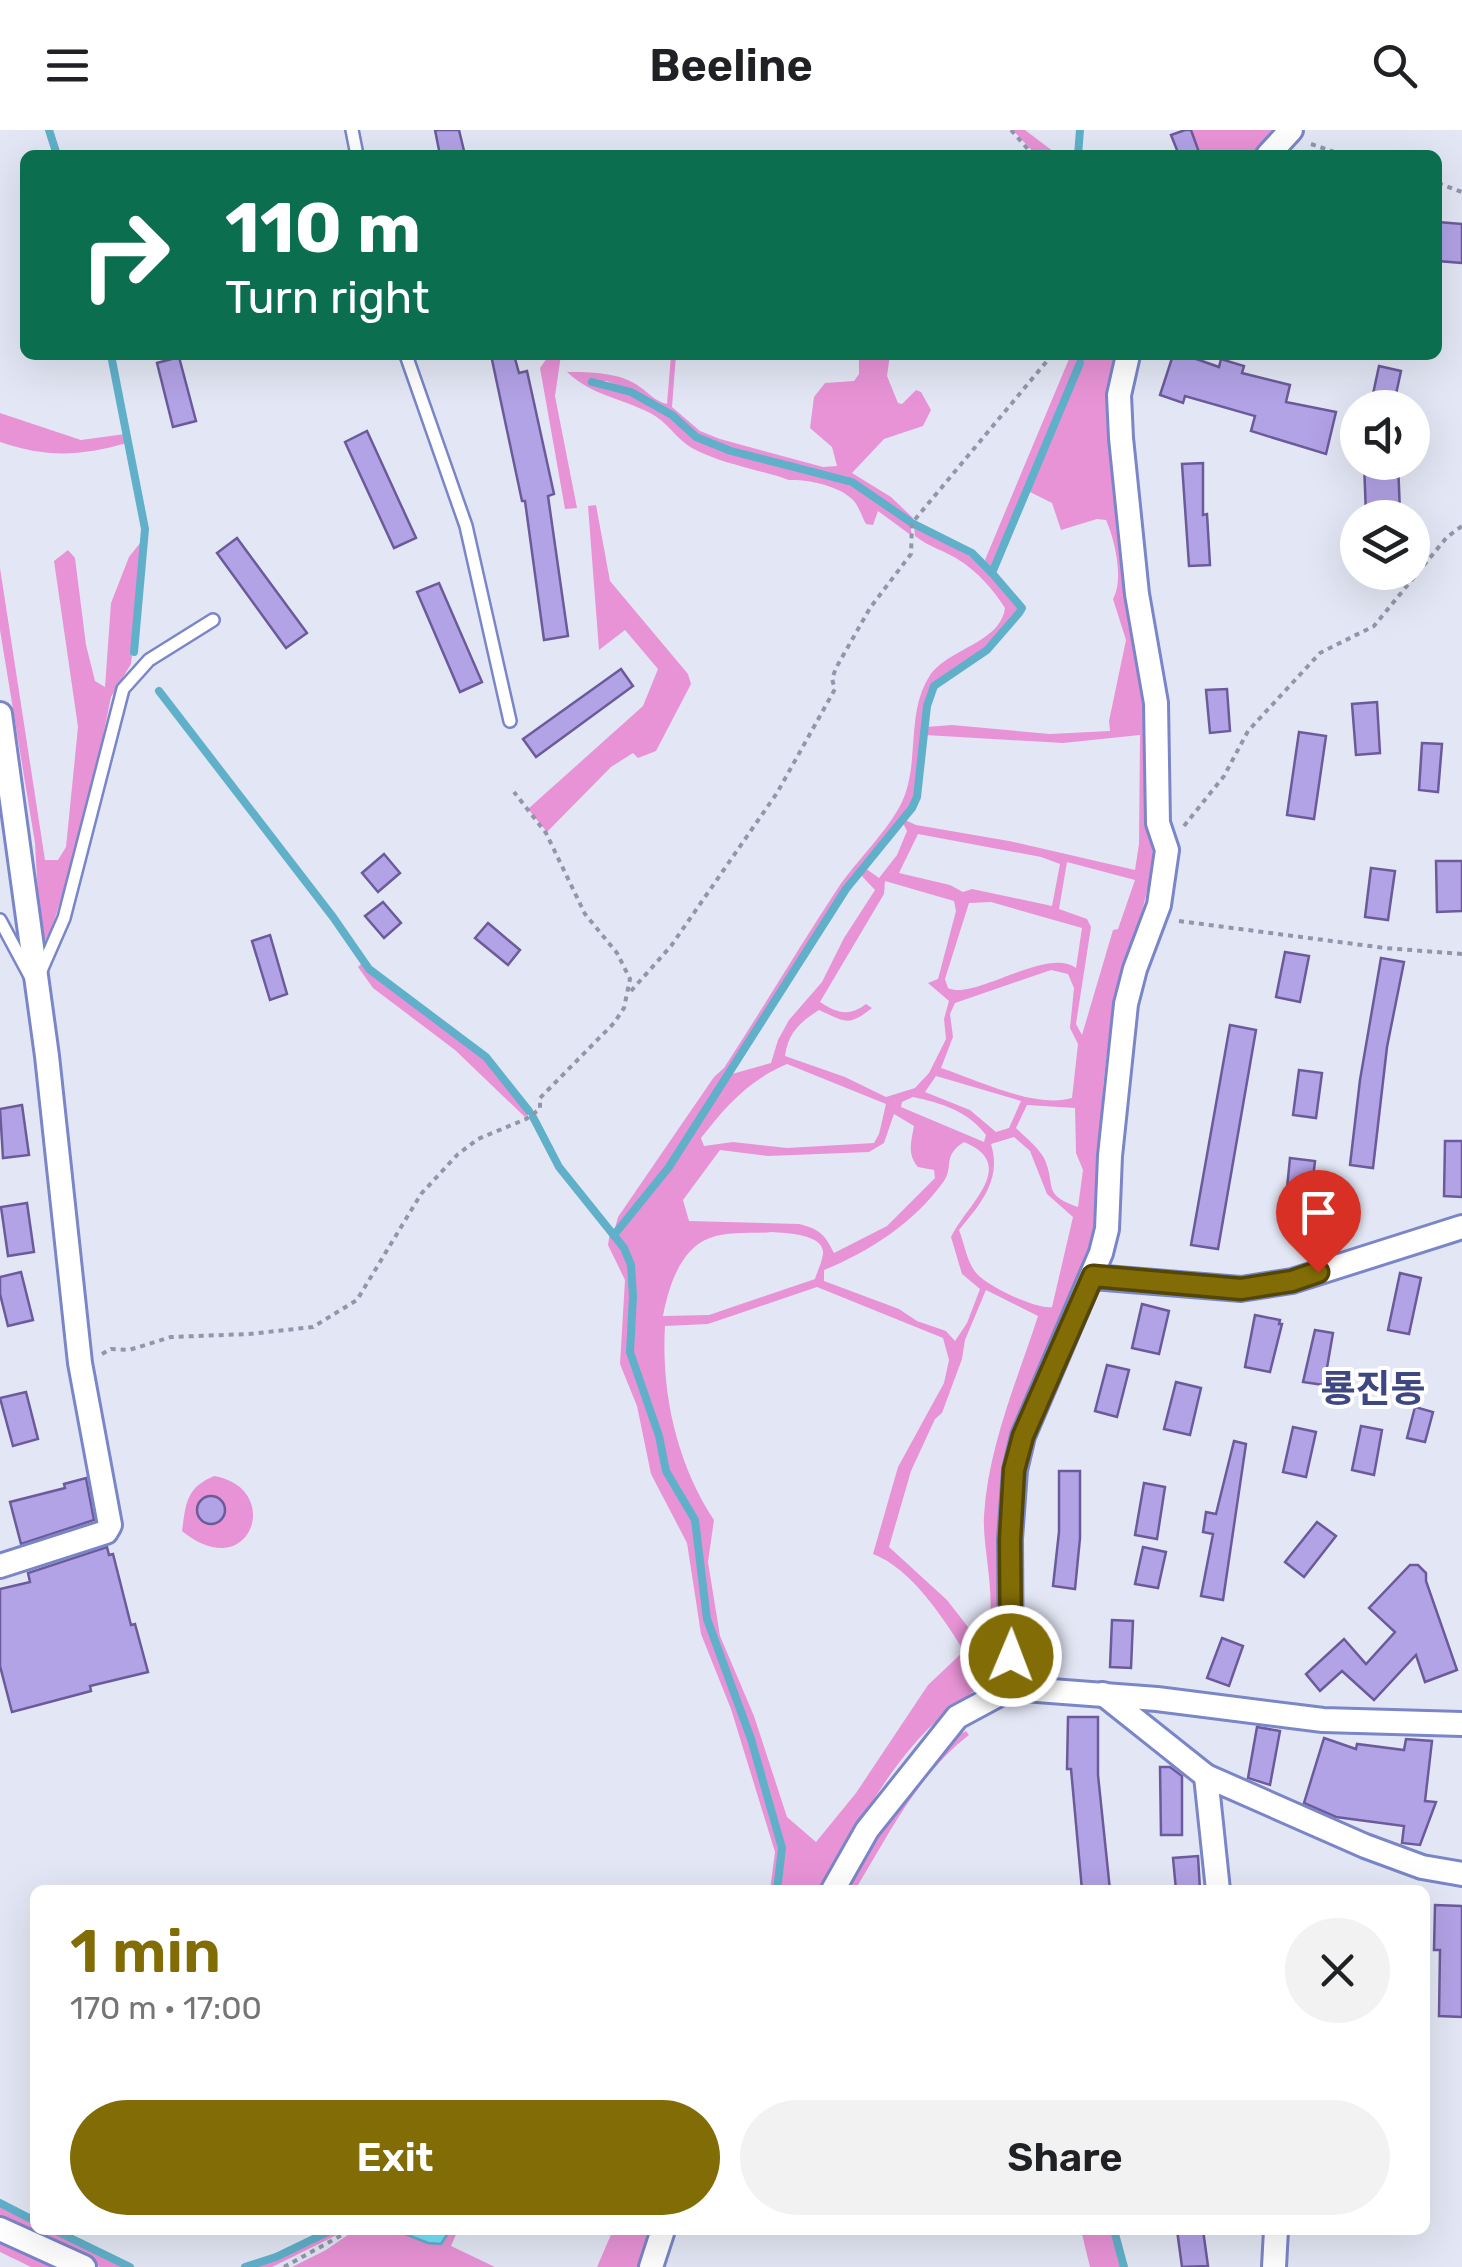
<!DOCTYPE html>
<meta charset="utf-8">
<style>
body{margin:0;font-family:Rubik,"Noto Sans KR",sans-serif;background:#f2f2f2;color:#202124;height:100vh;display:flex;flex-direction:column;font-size:38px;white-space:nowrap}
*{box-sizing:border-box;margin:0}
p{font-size:32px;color:#757577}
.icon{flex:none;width:55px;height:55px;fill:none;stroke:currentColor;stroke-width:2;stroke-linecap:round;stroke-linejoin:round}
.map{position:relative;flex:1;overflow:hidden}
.drawer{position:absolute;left:30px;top:1755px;width:1400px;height:350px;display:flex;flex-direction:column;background:#fff;border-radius:15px;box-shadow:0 10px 40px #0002}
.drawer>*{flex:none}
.guide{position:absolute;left:20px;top:20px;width:1422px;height:210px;border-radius:15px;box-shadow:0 10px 40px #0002;background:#0b6e4f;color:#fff;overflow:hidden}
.tools{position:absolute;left:1340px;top:260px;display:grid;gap:20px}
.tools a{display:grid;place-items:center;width:90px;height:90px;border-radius:50%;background:#fff;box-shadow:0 10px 40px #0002;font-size:50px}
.pin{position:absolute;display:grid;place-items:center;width:85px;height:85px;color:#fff;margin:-102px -42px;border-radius:50% 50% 50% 0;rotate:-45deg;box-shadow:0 0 10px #0007}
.pin .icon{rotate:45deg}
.me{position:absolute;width:110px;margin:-55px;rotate:1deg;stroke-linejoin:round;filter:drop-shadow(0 0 8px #0008)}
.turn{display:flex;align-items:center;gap:35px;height:210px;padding:0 40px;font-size:45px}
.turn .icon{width:130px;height:130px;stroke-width:2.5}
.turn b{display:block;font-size:70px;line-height:85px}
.round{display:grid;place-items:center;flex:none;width:105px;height:105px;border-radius:52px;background:#f2f2f2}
.overview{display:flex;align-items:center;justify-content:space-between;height:170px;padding:0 40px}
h1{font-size:60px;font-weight:600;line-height:75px;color:#816c06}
.primary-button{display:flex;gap:20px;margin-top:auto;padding:20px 40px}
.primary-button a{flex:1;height:115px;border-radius:60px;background:#816c06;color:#fff;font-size:40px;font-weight:600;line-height:115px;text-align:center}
.primary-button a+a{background:#f2f2f2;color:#202124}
header{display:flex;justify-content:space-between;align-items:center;height:130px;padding:0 40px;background:#fff;font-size:45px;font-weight:600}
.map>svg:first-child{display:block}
.green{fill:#e893d6;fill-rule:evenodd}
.water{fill:#72e2fb;stroke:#60b0ca;stroke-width:2.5}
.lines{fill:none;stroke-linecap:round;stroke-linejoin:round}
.stream{stroke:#60b0ca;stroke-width:8}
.building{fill:#b2a2e6;stroke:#6c5b9a;stroke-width:2.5}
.lane-casing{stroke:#7a86c7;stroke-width:16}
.street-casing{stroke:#7a86c7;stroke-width:28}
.path{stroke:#9296ab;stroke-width:4;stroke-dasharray:5 5;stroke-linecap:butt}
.lane{stroke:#fff;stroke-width:11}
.street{stroke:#fff;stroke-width:22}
.route-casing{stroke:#544604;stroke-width:25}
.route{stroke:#816c06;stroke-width:18}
.labels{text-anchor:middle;stroke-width:8;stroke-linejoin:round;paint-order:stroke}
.quarter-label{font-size:38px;font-weight:bold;fill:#3e4782;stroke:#fff}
</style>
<header><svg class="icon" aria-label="menu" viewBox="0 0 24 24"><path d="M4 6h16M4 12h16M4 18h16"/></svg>Beeline<svg class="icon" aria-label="search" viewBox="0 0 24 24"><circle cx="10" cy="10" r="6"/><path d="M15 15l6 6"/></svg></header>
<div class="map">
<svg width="1462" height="2137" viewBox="0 0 1462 2137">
<rect width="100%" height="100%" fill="#e3e7f5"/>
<g class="green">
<path d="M1013,0H1025L1058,25H1036Z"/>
<path d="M1190,0H1277L1257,25H1200Z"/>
<path d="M549,225H561L555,266L577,378L565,379L540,238Z"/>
<path d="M671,225H676L672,277L700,301L720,309L823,337L837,336L832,317L810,298L814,267L825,253L854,251L859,244V225H890L887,246L898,273L902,274L916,260L921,262L931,280L923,296L884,309L852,343L891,367L913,388L911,390L852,350L732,320L697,306L673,283L632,261L607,251L590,252L630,264L671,286L695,309L731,323L851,353L910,394L912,406L878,381L873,395L866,394C862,387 859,377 854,371C841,356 807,349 789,350C758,339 721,334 692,318C675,308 667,291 650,283C621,268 591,265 567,242C590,242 620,242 640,257C650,264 655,271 667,274Z"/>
<path d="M1064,225H1080L1079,232L992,439L985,430L1069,229Z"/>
<path d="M1084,225H1113L1109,275L1147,564L1150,702L1154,732L1142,782L1120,844L1111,889L1103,957L1097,1100L1083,1150L1005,1340C998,1403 1013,1470 996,1531C989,1555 961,1569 943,1585C889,1632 856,1700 820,1760H779C796,1679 729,1570 709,1490C702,1458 706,1424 697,1392C692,1375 678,1362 671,1346C664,1332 664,1316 659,1302C650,1276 636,1250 632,1222C625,1180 647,1143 616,1105L670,1038L732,944L771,933L778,910L789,890L822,852L844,808L875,760L860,744L865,738L879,748L897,725L907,701L903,693L905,690L916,695L1009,711L1135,740L1139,714L1140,605L1063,613L925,605L926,597L952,595L1050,604L1110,601L1109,591L1126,510L1113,469C1124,450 1115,410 1106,390L1097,389L1061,400L1052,373L1028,361ZM918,704L1041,727L1060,734L1052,776L972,759L963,762L950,755L899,743ZM1067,732L1135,750L1118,799L1113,800L1082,905L1076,894L1091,797L1087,789L1059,779ZM885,751L954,771L956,781L938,849L928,853L949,871L944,889L946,909L929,943L915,958L886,967L845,947L785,926C788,903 800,892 819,880C846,892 848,897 872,878L866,874C849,887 837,883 820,872L884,764ZM991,772L1082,798L1076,838C1047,816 974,871 948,858L945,849L969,773ZM1051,840L1068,844L1074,858L1070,898L1078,914L1072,968C1035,979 978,950 941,938L953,907L950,884L955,873ZM787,934L886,974L879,1004L874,1013L787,1018L733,1012L704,1016L701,1008C726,976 749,950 787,934ZM936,946L1021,971L1009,998L996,1002L970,980L925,962ZM913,967C941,973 968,981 986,1005L984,1012L901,977L902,972ZM1027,975L1075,978L1076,1023L1083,1040L1078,1077C1041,1064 1057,1056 1044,1028C1038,1017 1025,1007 1016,998ZM894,984L914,996C911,1012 907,1024 918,1037L934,1040L935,1048L887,1096L834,1123C825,1105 820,1099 799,1094L689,1091L683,1070L720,1020L768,1026L869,1022L884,1013ZM1014,1007L1030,1021L1047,1064L1073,1087L1052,1177C1037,1180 990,1157 978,1145C967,1134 965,1115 959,1100C981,1074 1002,1049 991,1014ZM964,1012C1020,1035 966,1075 951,1107L962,1144L980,1159L967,1193L955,1211L946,1201L917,1191L899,1179L824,1151V1140C869,1122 915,1092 944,1051C954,1036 942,1026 964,1012ZM772,1102C786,1103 825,1104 823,1124C822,1132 817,1142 815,1149L709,1185L663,1186C668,1159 680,1118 710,1108C727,1101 753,1104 772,1102ZM817,1157L943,1208L949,1230L944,1253L898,1337L873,1424C912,1439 943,1488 964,1521L928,1555L856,1663L816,1712L787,1687L754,1586L720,1506L708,1432L714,1390C677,1334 661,1263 665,1196L708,1194ZM986,1160L1038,1186C1017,1251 988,1317 984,1386C982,1419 1000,1481 984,1508L975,1506L947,1470L889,1417L911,1341L935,1289L942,1283L962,1229L965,1210Z"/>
<path d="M0,283L81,310L125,304L127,313C80,326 47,328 0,312Z"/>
<path d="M596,375L610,451L688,544L691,554L656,621L638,628L633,623L611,637L547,702L528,679L643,576L658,539L625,500L599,520L588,376Z"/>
<path d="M914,396L982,433L1019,478L985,518L932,555L925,576L915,666L910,677L845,758L667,1036L614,1102L618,1087L714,947L724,938C763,878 799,817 838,758C857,730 888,701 902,672C920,633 906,583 929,547C947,518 1000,514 1005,478C993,459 978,442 959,430C945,421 929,417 915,406Z"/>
<path d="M144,408L131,534L111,567L87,683L52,798L41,818L35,713L0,500V438L45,730H58L66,717L78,597L54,431L68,420L75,428L86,515L95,551L105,557L111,473L129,427Z"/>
<path d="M362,833L485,928L529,984L525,987L455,920L373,858L358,837Z"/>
<path d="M610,1102L623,1119L631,1145L628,1208L631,1234L657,1307L665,1341L693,1391L706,1489L749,1610L781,1718L776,1760H770L775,1722L731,1579L701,1504L687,1413L651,1344L637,1276L620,1234L625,1150L608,1115Z"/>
<path d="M214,1346C285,1358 250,1457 182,1401C186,1373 186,1358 214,1346Z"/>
<path d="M966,1601L969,1605C918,1644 888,1706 855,1760H845C871,1716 921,1623 966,1601Z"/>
<path d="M0,2075L35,2093V2100H49L125,2137H100L0,2092Z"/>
<path d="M336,2100H347L272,2137H251L312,2114Z"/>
<path d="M355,2100H395L428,2113L441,2114L450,2100H458L451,2116L495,2137H292L326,2120Z"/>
<path d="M613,2100H656L642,2137H597Z"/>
<path d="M1081,2100H1112L1122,2137H1090Z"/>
<path d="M0,2109L62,2137H31L0,2122Z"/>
</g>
<path class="water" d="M395,2100H450L441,2114L428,2113Z"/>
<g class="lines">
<g class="stream">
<path d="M49,0L57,25"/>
<path d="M1078,25L1080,0"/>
<path d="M111,225L145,399L134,522"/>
<path d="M592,252L631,262L672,285L696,307L731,321L852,352L912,393L972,423L992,443"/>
<path d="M159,561L333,787L369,839L486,927L529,981"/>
<path d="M533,987L559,1037L624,1118L631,1135L633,1166L630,1222L659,1306L666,1341L695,1390L707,1489L751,1609L782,1718L777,1760"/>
<path d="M614,1105L669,1037L846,759L912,678L917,667L927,576L934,556L987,520L1019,483L1022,478L992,443L1080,233"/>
<path d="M0,2073L35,2091"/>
<path d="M54,2100L130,2137"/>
<path d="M1114,2100L1124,2137"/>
<path d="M245,2137L276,2127L332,2100"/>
</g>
</g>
<g class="building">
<path d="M435,0H459L465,25H440Z"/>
<path d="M1185,0H1191L1200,25H1179L1171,5Z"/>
<path d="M1438,92L1462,94V133L1438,131Z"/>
<path d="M491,225H514L519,243L527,241L554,364L548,366L568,506L544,510L525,371H522Z"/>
<path d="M1173,225H1185L1219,237L1221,229L1244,236L1242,243L1290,255L1286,272L1336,282L1326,324L1251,301L1255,286L1185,266L1183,273L1160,265Z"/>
<path d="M179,227L196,291L173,297L157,233Z"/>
<path d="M1379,236L1401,241L1393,278H1370Z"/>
<path d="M367,301L416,408L394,418L345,312Z"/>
<path d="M1364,332H1398L1400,383L1366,385Z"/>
<path d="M1203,333V385L1207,384L1210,435L1189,436L1182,334Z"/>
<path d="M237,408L307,503L286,518L217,423Z"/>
<path d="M439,453L482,552L460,562L417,462Z"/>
<path d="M621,539L633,556L536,627L523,609Z"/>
<path d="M1227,559L1230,601L1210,603L1206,560Z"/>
<path d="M1377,572L1380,623L1356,625L1352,574Z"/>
<path d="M1299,602L1326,606L1314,689L1287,685Z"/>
<path d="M1422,613L1442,614L1438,662L1419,660Z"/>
<path d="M384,724L400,743L378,762L362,743Z"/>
<path d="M1436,731H1462V781L1437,782Z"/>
<path d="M1371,738L1395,741L1388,790L1365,787Z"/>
<path d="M383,772L401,793L384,808L365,786Z"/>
<path d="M488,793L520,820L508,835L475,808Z"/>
<path d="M270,805L287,864L270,870L252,811Z"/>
<path d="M1285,822L1309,826L1300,872L1276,867Z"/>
<path d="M1381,828L1404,832L1387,917L1373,1038L1350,1035L1360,950Z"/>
<path d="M1230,895L1256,900L1218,1119L1191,1115Z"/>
<path d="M1299,940L1322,943L1316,988L1293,985Z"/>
<path d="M22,975L29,1025L3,1028L0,979Z"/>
<path d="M1445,1011H1462V1067L1444,1066Z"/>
<path d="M1290,1028L1315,1031L1309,1082L1285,1079Z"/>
<path d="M27,1073L34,1122L8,1126L1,1077Z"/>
<path d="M21,1142L33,1190L8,1196L0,1164V1147Z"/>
<path d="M1400,1143L1421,1148L1409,1204L1388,1200Z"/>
<path d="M1142,1174L1169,1181L1159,1224L1132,1218Z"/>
<path d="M1255,1185L1280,1190L1279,1194H1282L1270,1242L1245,1237Z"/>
<path d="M1315,1200L1333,1203L1324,1255L1303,1252Z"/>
<path d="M1107,1235L1129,1240L1117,1287L1095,1281Z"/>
<path d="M1176,1252L1201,1258L1190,1305L1164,1299Z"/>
<path d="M26,1262L38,1309L13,1316L0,1268Z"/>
<path d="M1415,1277L1433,1282L1425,1312L1407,1308Z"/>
<path d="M1361,1296L1382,1300L1374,1345L1352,1340Z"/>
<path d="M1293,1297L1316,1302L1306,1347L1283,1342Z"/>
<path d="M1234,1311L1246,1314L1223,1470L1201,1466L1213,1404L1203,1402L1206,1382L1216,1384Z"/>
<path d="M1059,1341H1080V1408L1075,1459L1053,1456L1059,1402Z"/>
<path d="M86,1348L94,1390L21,1414L10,1372L65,1358L64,1354Z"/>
<path d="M1144,1353L1165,1357L1157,1409L1135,1405Z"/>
<circle cx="211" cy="1380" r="14"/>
<path d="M1317,1392L1336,1406L1304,1447L1285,1432Z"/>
<path d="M107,1417L109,1425L113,1424L131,1495L135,1494L148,1542L90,1556L91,1561L12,1582L0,1536V1459L30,1452L28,1443Z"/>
<path d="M1143,1417L1166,1422L1158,1458L1135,1454Z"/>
<path d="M1410,1435H1418L1426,1443V1451L1457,1540L1425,1552L1416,1525L1374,1570L1342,1541L1320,1561L1306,1544L1344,1509L1366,1534L1395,1502L1369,1478Z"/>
<path d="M1112,1490L1133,1491L1131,1538L1110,1537Z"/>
<path d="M1222,1508L1243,1516L1229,1556L1207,1548Z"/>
<path d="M1068,1587H1098V1645L1110,1760H1082L1071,1639H1067Z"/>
<path d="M1257,1597L1280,1601L1270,1655L1248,1648Z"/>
<path d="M1324,1608L1356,1619L1357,1614L1404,1620L1406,1609L1432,1611L1425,1671L1436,1672L1420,1715L1402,1713L1404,1696L1336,1687L1304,1673Z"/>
<path d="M1160,1637H1170L1182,1646V1705H1161Z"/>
<path d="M1198,1726L1200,1760H1176L1173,1728Z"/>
<path d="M1435,1775L1462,1776V1887L1439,1886L1440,1820H1434Z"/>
<path d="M1177,2100H1203L1208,2136L1182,2137Z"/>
</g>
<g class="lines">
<defs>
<g id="lane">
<path d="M352,0L357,25"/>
<path d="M406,225L466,396L510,591"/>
<path d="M0,790L31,848"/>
<path d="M40,843L64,788L123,559L149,530L213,490"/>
</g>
<g id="street">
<path d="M1268,25L1291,0"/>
<path d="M0,584L47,926L80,1233L110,1395L106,1402L0,1436"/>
<path d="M1093,1147L1241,1159L1292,1151L1462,1097"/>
<path d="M1011,1558L1010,1409L1015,1340L1023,1306L1101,1123L1107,1099L1110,1026L1126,874L1135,839L1159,775L1167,720L1158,693L1156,573L1137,464L1121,308L1119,265L1128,225"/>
<path d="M1103,1564L1206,1646L1365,1716L1422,1737L1462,1744"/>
<path d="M1206,1646L1218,1760"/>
<path d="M833,1760L867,1700L957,1587L1011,1558L1157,1569L1323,1590L1462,1594"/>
<path d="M0,2099L84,2137"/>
<path d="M651,2137L663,2100"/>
<path d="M1274,2137L1276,2100"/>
</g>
</defs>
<use href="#lane" class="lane-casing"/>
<use href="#street" class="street-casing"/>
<g class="path">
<path d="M1011,0L1033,25"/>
<path d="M1311,14L1343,25"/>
<path d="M1438,53L1462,62"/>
<path d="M1184,696L1224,646L1248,601L1320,523L1374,496L1447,407L1462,396"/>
<path d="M1179,791L1385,818L1462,824"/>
<path d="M631,861L671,816L777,663L835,559L832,549L836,538L870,478L911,424L912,393L1052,225"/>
<path d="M102,1224L111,1219L129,1220L171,1207L249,1204L313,1197L357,1170L421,1064L458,1024L478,1009L526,989L540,979V968L614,893L624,878L630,849L617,823L585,784L546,703L514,662"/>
<path d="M284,2137L351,2100"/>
</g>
<use href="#lane" class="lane"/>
<use href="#street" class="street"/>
</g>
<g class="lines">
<defs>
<path id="route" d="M1011,1526L1010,1410L1014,1340L1023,1306L1093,1146L1241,1159L1292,1151L1318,1142"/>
</defs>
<use href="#route" class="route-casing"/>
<use href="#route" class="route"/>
</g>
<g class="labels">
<g class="quarter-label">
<text x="1373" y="1272">룡진동</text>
</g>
</g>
</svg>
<div class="tools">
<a><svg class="icon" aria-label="sound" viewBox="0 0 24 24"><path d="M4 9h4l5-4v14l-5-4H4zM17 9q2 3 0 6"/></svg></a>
<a><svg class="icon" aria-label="layers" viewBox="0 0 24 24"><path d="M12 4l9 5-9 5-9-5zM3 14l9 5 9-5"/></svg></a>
</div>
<div class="pin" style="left:1318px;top:1142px;background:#d93025"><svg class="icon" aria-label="arrive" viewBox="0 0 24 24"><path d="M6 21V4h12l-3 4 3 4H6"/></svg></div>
<svg class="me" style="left:1011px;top:1526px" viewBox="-20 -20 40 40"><circle r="17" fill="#816c06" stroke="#fff" stroke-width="3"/><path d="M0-11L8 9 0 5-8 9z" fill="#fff"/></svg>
<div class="guide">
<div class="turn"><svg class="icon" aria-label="right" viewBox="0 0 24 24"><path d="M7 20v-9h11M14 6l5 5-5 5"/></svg><div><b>110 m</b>Turn right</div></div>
</div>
<section class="drawer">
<div class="overview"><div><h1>1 min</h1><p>170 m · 17:00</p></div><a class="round"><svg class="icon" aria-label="close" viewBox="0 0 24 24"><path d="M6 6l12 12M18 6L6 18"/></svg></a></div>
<div class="primary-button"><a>Exit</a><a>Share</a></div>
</section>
</div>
